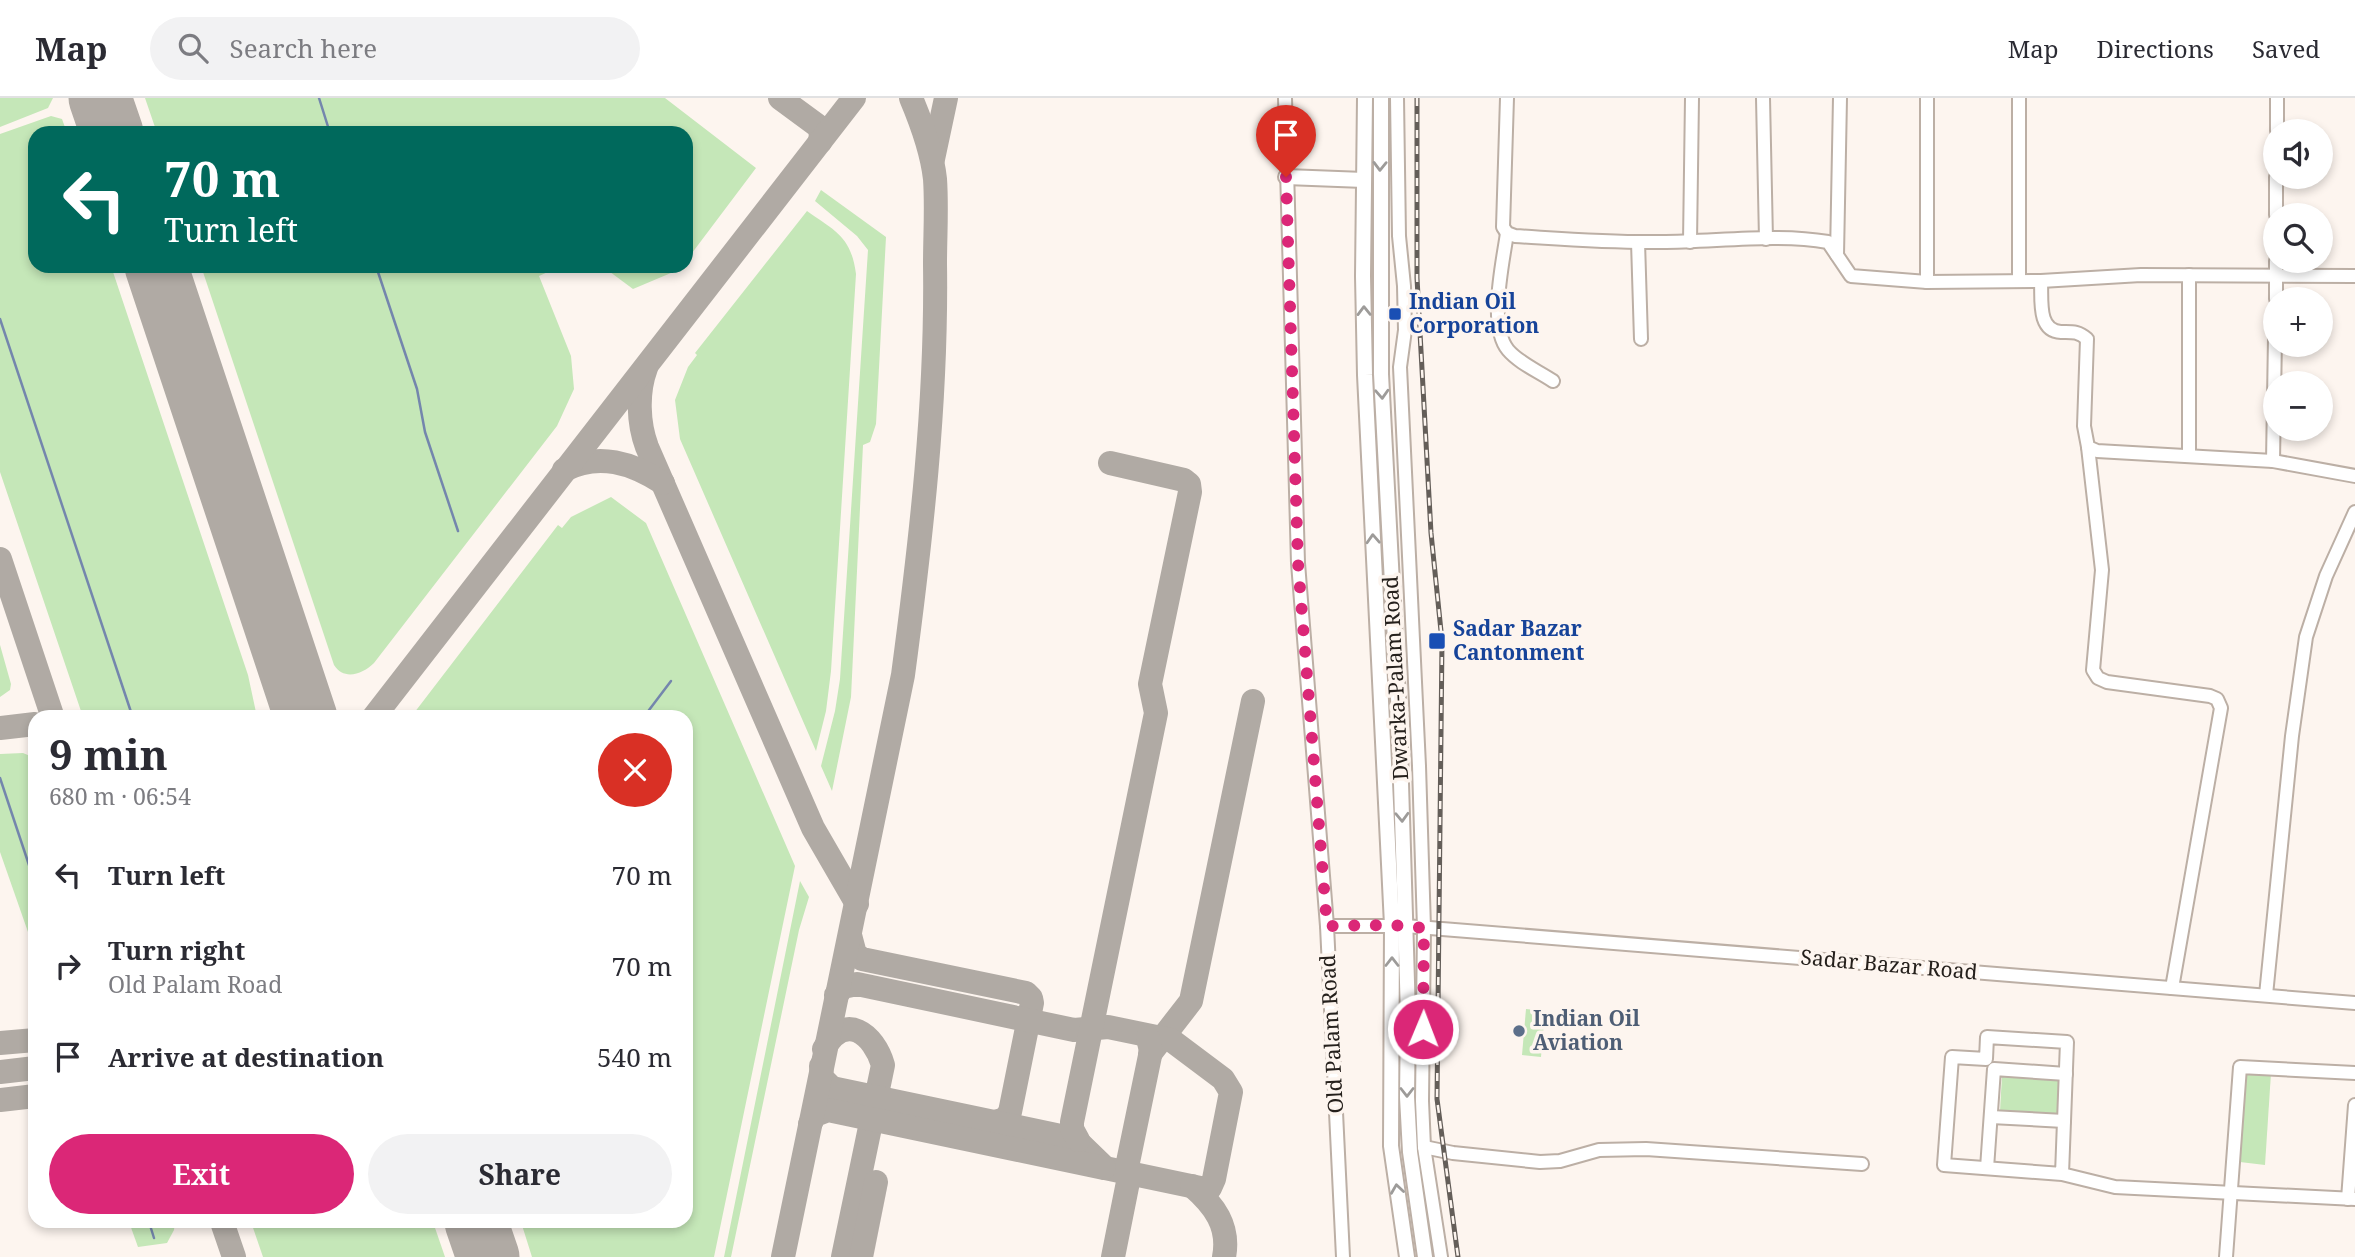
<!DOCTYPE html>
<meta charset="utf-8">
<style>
body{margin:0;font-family:"Noto Serif",serif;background:#f2f2f3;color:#2b2b33;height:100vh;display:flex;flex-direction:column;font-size:26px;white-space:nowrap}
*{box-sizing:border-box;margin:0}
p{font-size:23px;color:#7c7c81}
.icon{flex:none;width:38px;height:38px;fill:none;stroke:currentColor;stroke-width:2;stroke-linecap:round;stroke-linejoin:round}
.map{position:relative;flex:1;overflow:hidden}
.details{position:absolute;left:28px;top:612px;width:665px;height:518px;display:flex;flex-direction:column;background:#fff;border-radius:21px;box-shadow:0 4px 10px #0003}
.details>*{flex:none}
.hud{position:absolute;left:28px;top:28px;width:665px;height:147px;border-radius:21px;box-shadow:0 4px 10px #0003;background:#00695c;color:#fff;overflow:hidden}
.tools{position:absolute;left:2263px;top:21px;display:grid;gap:14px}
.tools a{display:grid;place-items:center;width:70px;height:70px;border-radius:50%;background:#fff;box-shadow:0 4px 10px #0003;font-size:35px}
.pin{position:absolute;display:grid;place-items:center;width:60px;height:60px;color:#fff;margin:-72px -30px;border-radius:50% 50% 50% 0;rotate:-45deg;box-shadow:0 0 7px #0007}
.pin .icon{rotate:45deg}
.me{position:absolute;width:77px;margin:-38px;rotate:1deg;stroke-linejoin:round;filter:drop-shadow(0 0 5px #0008)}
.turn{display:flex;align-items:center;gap:24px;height:147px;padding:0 21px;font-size:32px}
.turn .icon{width:91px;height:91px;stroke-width:2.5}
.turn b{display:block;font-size:49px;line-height:60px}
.round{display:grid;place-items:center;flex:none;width:74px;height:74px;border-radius:37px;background:#f2f2f3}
.head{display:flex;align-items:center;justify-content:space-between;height:119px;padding:0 21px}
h1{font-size:42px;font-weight:700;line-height:52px}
.action{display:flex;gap:14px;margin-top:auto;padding:14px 21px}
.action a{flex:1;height:80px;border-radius:42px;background:#db2777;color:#fff;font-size:28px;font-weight:700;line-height:80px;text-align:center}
.action a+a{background:#f2f2f3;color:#2b2b33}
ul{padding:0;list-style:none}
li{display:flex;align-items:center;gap:21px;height:91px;padding:0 21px}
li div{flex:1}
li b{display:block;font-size:26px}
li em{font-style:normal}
header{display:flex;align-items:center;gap:42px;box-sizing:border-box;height:98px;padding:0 35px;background:#fff;border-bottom:2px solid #e1e1e2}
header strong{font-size:33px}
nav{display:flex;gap:38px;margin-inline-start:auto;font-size:24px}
.search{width:490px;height:63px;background:#f2f2f3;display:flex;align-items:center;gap:18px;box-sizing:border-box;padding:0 24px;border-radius:38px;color:#7c7c81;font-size:26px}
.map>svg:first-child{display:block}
.green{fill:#c5e7b8}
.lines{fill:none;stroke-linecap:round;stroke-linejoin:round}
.stream{stroke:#7486ad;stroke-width:2.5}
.taxiway{stroke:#b0aaa4;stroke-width:24}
.runway{stroke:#b0aaa4;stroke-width:63}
.minor-casing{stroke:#bcafa5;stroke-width:16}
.major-casing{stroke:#bcafa5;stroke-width:18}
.minor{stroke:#fff;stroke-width:12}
.major{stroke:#fff;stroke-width:14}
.rail-casing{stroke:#645e59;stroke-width:5}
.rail{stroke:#fdf5ef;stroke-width:2.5;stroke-dasharray:8;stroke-linecap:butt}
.oneway{stroke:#9d9b99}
.route{stroke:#db2777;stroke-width:12;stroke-dasharray:0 21.6}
.transit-dot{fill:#1a4fb4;stroke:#fdf5ef;stroke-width:2.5}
.service-dot{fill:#5c6f8a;stroke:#fdf5ef;stroke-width:2.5}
.labels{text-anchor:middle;stroke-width:7;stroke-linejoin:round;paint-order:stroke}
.transit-label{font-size:21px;font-weight:bold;fill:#164399;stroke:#fdf5ef;text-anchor:start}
.street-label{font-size:21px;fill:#25201c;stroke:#fdf5ef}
.service-label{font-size:21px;font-weight:bold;fill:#4e5e75;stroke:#fdf5ef;text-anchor:start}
</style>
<header>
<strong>Map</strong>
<div class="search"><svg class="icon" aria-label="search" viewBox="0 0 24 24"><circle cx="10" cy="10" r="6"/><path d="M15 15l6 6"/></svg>Search here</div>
<nav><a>Map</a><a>Directions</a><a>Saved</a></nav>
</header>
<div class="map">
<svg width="2355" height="1159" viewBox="0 0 2355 1159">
<rect width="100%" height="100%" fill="#fdf5ef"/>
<g class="green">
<path d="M0,0H53L48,10L0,29Z"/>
<path d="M145,0H665L756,70L686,163V35H157Z"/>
<path d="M51,18L62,21L67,35H35V168H111L248,577L257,619H83L0,374V36Z"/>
<path d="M821,92L886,139L876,326L870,344L863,347L851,599L832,693L821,668L835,613L840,581L868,152L857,138L815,103Z"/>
<path d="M807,113C835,133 851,138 856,176L831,573L826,613L816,653L680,341L675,302L688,269L697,257L695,255Z"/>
<path d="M201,168H561L539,178L571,258L574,291L557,328L374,565C363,576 344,583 334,567Z"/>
<path d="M602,168H682L678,172L633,191Z"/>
<path d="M611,399L646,425L795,768L714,1159H532L521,1124H686V620L411,619L558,427L562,430L571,419Z"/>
<path d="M0,547L11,586L10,592L0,599Z"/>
<path d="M23,655L35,660V854L0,754V656Z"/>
<path d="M800,783L809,799L799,832L731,1159H724Z"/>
<path d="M1526,911L1545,913L1541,959L1522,957Z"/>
<path d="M2247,974L2271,975L2265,1067L2240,1064Z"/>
<path d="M2002,978L2060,982L2058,1017L2000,1013Z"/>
<path d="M129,1124H175L174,1132L167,1145L138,1149Z"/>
<path d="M251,1124H433L445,1159H263Z"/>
</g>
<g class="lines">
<g class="stream">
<path d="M319,0L330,35"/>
<path d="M376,168L417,291L425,334L458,433"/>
<path d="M0,221L133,620"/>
<path d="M643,620L671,583"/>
<path d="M0,680L35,785"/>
<path d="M149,1124L154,1140"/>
</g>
<g class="taxiway">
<path d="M780,0L818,28L821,35L820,44"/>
<path d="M933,61L946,0"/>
<path d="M646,270C637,294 638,325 647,349L813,730L857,806"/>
<path d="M564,372C599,354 632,365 663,385"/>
<path d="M0,461L53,620"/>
<path d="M280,543L288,588L290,620"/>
<path d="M301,604L315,620"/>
<path d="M373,620L854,0"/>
<path d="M0,630L35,626"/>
<path d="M850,837L855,856L862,861L1026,895L1031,900L1032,905L1010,1014L1005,1021L995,1024"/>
<path d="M0,945L35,942"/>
<path d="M824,951C845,913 874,936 883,967L843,1159"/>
<path d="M1150,956L1191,903L1253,603"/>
<path d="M821,968L822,980L832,990L1075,1041L1105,1070L1205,1091L1210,1090L1214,1081L1231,994L1223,981L1171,942L1108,929L1074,932L857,886L843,889L836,897"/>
<path d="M0,974L35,970"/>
<path d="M0,1002L35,998"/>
<path d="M810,1026L815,1017L828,1012L1104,1070"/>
<path d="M1078,1042L1072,1031V1024L1156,615L1150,586L1190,394L1189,386L1184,382L1110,365"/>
<path d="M1192,1088C1214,1107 1230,1128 1224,1159"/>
<path d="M222,1124L234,1159"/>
<path d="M783,1159L903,577C921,442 937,303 935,166C935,138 937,109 935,81C932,53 922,26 911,0"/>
<path d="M861,1159L876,1084"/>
<path d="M1113,1159L1128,1084V1064L1151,953L1148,940"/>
</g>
<g class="runway">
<path d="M100,0L112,35"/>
<path d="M156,168L306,620"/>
<path d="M476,1124L488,1159"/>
</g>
<defs>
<g id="minor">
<path d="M1285,0L1298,465L1327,828L1343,1159"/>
<path d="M1397,0L1399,138L1404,188L1405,232L1400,269L1419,668L1424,830L1422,1003L1424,1049L1441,1159"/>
<path d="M1507,0L1503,129L1507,135L1515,138C1564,141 1612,145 1661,144C1716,144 1774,135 1828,144L1851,178L1927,184L2041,183L2141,177L2355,178"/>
<path d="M1763,0L1766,141"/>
<path d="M1927,0V184"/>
<path d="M2019,0V182"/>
<path d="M2277,33V0"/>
<path d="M2276,117V79"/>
<path d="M1507,135C1503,164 1488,228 1508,252C1519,265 1538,273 1553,283"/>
<path d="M1638,144L1641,241"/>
<path d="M1690,144L1692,0"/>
<path d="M1837,157L1840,0"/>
<path d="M2041,183C2042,201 2037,233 2061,234C2072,234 2078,233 2087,241L2084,328L2088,349L2097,353L2273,363L2355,378"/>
<path d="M2276,201V163"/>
<path d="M2088,349L2102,472L2093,572L2098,580L2107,584L2210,598L2217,601L2221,610L2172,890"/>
<path d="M2189,357V177"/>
<path d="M2273,363L2275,239"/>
<path d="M1327,828H1405L2355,905"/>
<path d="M2266,897L2292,638L2306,539L2326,478L2355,414"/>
<path d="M1991,1019L2064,1023"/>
<path d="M1424,1049L1453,1055L1540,1064L1560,1063L1599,1052L1646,1051L1862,1066"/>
<path d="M1987,1070L1994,971L2066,976"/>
<path d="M2062,1076L2067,944L1987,939L1986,961L1952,959L1944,1067L2062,1076L2115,1089L2355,1101"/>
<path d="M2348,1101L2355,1007"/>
<path d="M2226,1159L2240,969L2355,975"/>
</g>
<g id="major">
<path d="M1365,0L1363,178L1365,277L1392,827L1391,1048L1407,1159"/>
<path d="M1381,0V276L1399,619L1408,917L1407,999L1410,1054L1425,1159"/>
<path d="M1286,79L1364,82"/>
</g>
</defs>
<use href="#minor" class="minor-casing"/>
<use href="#major" class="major-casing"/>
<use href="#minor" class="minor"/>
<use href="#major" class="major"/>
<defs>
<path id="rail" d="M1417,0V180L1431,435L1442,543L1437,1001L1458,1159"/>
</defs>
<use href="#rail" class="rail-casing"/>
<use href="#rail" class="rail"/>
</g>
<defs><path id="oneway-chevron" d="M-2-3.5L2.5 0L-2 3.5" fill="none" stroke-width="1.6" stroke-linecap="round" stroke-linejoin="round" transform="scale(1.75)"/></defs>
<g class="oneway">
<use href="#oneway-chevron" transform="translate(1380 68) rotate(91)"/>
<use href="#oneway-chevron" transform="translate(1364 213) rotate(-91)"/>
<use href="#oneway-chevron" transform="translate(1382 296) rotate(87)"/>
<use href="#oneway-chevron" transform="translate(1373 441) rotate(-93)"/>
<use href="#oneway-chevron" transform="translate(1402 719) rotate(88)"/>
<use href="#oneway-chevron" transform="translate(1392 864) rotate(-90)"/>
<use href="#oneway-chevron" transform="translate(1407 994) rotate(90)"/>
<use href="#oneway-chevron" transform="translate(1397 1091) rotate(-98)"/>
</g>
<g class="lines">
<path class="route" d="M1286,79L1298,465L1327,828L1392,827L1424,830L1423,931"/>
</g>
<g class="transit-dot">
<rect x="1388" y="209" width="14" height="14" rx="3.5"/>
<rect x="1428" y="534" width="18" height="18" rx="3.5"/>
</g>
<circle class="service-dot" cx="1519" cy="933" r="7"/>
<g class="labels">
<g class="transit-label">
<text x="1409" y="211">Indian Oil<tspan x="1409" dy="24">Corporation</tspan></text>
<text x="1453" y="538">Sadar Bazar<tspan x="1453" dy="24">Cantonment</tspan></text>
</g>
<g class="street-label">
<text transform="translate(1396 580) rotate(-93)" y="7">Dwarka-Palam Road</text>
<text transform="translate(1889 867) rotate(5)" y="7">Sadar Bazar Road</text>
<text transform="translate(1332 936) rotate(-93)" y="7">Old Palam Road</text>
</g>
<g class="service-label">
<text x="1533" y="928">Indian Oil<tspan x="1533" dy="24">Aviation</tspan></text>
</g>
</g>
</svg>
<div class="tools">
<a><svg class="icon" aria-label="sound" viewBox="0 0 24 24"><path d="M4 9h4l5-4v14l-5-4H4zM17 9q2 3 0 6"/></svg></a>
<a><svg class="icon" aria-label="search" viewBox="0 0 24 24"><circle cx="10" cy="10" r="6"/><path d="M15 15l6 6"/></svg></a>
<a>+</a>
<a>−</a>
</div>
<div class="pin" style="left:1286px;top:79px;background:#d93025"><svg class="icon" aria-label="arrive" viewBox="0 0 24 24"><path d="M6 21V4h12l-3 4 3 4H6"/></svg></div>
<svg class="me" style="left:1423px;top:931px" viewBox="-20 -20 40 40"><circle r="17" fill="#db2777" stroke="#fff" stroke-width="3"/><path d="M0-11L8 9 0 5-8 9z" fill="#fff"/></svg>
<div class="hud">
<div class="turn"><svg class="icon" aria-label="left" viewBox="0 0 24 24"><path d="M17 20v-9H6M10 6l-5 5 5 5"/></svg><div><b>70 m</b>Turn left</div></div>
</div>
<section class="details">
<div class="head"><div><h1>9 min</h1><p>680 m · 06:54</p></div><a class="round" style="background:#d93025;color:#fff"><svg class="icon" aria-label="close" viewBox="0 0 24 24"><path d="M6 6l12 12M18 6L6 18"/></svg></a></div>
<ul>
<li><svg class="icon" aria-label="left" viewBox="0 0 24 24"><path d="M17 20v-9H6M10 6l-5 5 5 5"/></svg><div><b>Turn left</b></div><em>70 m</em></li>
<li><svg class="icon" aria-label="right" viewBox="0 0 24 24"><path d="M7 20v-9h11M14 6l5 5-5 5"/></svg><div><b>Turn right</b><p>Old Palam Road</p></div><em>70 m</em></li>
<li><svg class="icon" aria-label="arrive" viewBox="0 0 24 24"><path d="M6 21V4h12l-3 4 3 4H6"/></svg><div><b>Arrive at destination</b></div><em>540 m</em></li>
</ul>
<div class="action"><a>Exit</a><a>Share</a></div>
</section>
</div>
